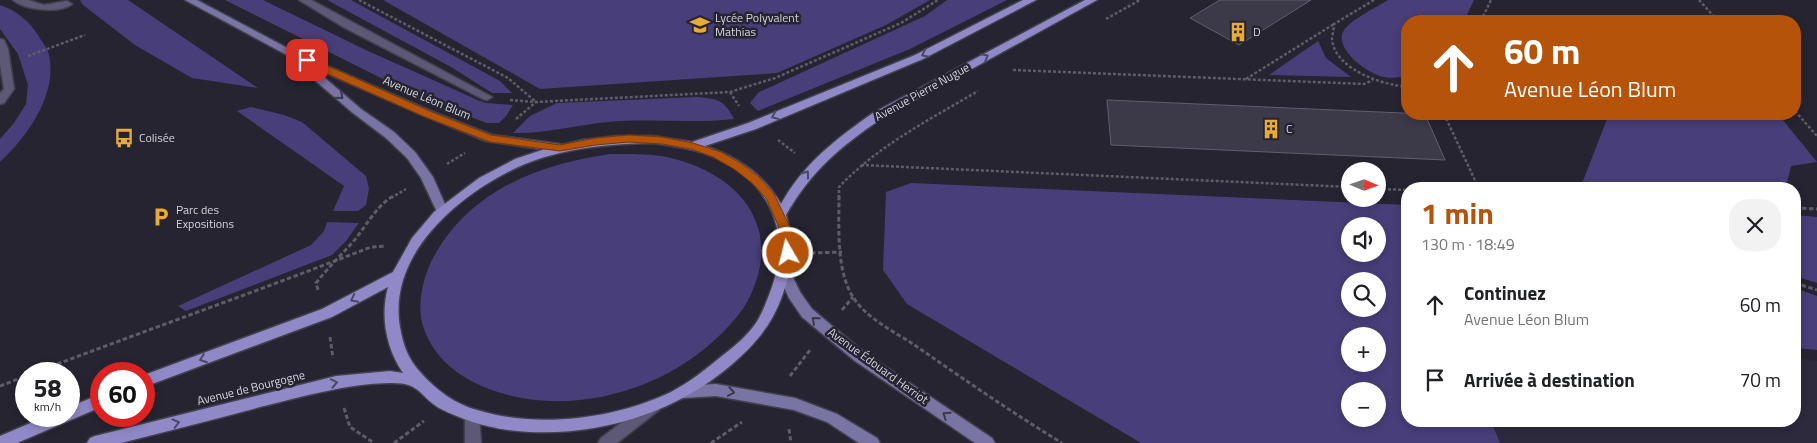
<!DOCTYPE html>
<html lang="fr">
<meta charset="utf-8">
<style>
body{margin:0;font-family:"Titillium Web",sans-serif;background:#f2f2f2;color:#202124;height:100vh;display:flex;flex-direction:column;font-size:19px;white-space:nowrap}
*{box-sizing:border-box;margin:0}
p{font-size:16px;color:#757577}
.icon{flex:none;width:28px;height:28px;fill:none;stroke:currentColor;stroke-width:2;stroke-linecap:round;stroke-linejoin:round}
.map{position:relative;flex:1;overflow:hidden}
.side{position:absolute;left:1401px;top:182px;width:400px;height:245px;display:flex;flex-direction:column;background:#fff;border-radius:20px;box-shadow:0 2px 8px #0003}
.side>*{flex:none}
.banner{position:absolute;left:1401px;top:15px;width:400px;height:105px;border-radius:20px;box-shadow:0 2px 8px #0003;background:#b45309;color:#fff;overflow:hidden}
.needle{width:32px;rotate:92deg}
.fabs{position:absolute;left:1341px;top:162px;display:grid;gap:10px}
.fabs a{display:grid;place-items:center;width:45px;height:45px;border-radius:50%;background:#fff;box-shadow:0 2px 8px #0003;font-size:25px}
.speed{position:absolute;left:15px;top:362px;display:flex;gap:10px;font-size:25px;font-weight:700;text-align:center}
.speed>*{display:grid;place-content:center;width:65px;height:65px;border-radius:50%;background:#fff;box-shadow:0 2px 8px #0003;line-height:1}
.speed small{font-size:12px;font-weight:400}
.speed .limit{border:8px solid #d22;background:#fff;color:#111}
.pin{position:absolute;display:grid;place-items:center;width:42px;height:42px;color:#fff;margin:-21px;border-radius:10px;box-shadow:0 2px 8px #0006}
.me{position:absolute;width:55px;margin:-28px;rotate:352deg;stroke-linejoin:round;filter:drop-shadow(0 0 4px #0008)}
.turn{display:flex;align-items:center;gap:18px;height:105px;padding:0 20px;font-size:22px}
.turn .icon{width:65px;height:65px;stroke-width:2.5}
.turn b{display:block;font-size:35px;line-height:42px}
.round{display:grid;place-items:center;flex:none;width:52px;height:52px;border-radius:20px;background:#f2f2f2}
.headline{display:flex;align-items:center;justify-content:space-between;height:85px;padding:0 20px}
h1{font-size:30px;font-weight:700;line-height:38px;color:#b45309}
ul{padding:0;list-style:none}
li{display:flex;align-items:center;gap:15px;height:75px;padding:0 20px}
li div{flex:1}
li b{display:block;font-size:19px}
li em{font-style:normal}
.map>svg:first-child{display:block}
.built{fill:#2d2a3d}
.green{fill:#483e79;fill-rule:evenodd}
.building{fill:#3c3a48;stroke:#615f6e}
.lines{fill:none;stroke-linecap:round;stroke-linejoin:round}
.lane-casing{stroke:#42404c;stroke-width:3}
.street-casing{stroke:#42404c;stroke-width:3}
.secondary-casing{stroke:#42404c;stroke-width:3}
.primary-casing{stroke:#42404c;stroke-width:3}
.path-far1{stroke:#5e5c67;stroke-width:2.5;stroke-dasharray:3 2;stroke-linecap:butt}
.path{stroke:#5e5c67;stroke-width:3;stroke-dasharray:4.5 2.5;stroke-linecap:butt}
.lane{fill:#5c5876;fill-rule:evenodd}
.street{fill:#5c5876;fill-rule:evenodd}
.secondary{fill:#7a74a4;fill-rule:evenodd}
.primary{fill:#9189c7;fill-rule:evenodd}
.oneway{stroke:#4b4766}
.oneway2{stroke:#3b384e}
.route{fill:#b45309;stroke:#753606}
.labels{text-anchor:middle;stroke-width:5;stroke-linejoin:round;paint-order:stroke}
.poi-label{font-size:12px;fill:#d4d3db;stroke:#262431;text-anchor:start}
.street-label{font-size:12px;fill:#d4d3db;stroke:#262431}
</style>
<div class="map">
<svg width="1817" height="443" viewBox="0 0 1817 443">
<rect width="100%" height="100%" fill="#262431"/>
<path class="built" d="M1795,358L1817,361V443H1500L1491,421H1795Z"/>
<g class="green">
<path d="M80,0H128L258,88L192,78L135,45L83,5Z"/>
<path d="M225,0H263L368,51L480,101L486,103L513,105L506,116L499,123H487L425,100Z"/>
<path d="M327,0H351L500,81L512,93H492L451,67Z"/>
<path d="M383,0H930L886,25L777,73L540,89Z"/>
<path d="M947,0H1007L910,49L758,111L750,103L759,92L925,16Z"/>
<path d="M1388,0H1474L1464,21H1408L1407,76C1401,77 1391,79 1384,77C1368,74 1335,50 1343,32C1348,21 1377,7 1388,0Z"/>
<path d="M0,5C16,10 29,21 38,35C41,41 48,48 49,55C58,94 27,137 0,162V139L14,123L26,104L28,85L18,54L0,29Z"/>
<path d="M1318,41L1326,58L1351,77L1269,75Z"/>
<path d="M697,97C717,99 724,99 734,119C692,124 650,118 608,122C576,125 545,134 513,133L530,116L557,103Z"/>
<path d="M251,107L284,115L302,122L366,176L369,189L366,205L358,211H333L344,186L237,111Z"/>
<path d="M1609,114H1778L1817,162L1791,166L1787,183L1790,189H1624L1581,186Z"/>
<path d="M610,154C632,154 654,153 675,159C740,176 782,227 751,294C745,309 732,323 720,335C666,389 575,416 501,393C467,383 434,362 423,326C417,306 422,281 431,262C466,192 536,165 610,154Z"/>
<path d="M911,183L1407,205L1408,421H1491L1500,443H1141L907,304L883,270L886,192ZM1378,226V254H1350V226ZM1378,281V309H1350V281ZM1350,336H1378V364H1350ZM1378,391V419H1350V391Z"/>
<path d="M1795,215L1817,217V283L1795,276Z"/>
<path d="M327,222L359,223L346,241L332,255L186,311L178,306L311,245L324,231Z"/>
<path d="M1795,288L1817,296V350L1795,348Z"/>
</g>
<g class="building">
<path d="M1220,0H1311L1239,45L1190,18Z"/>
<path d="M1107,100L1425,114L1445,160L1111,145Z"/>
</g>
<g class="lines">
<defs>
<g id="lane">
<path d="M13,0H28L44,5L67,1L72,4C59,14 25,10 13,0Z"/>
<path d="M299,0H311L492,97L487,100L483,99L345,28Z"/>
<path d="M0,39L4,40L8,49L14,89L4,103L0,104V93L4,89L0,64Z"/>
</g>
<g id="street">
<path d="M654,400L659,402L661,406L659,410L617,443H598L601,438L649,402Z"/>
<path d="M472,409L477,411L479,415L481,443H465V415L467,411Z"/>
</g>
<g id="secondary">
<path d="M185,0H197L293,51L433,112L492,135L560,144L566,148L560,152L486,141L425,116L312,67L361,109L394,132L415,152L433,177L448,211L446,214H438L421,178L407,158L386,138L353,113L297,65L296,63L298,61Z"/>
<path d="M785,269L790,271L800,292L812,309L831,325L865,353L992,438L995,443H975L855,361L802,317L789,298L778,274L780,271Z"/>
<path d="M716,384L795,398L837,414L877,438L880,443H859L827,422L794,410L716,396L683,398L678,396L676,392L678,388L683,386Z"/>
</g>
<g id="primary">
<path d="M1023,0H1036L923,59L756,129L705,146C735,156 764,174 781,204C803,164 836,139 873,113L1085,0H1097L881,119C840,147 811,171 786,215C796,249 793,266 781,299C770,328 753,346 730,366C670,417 586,440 508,430C485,427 461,419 441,409C418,396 422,382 389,383C346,384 305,396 264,406C216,419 168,431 121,443H87L90,438L95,436L336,376L390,371L403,373C386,348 380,316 388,287L332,317L144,387V375L322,309L393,272L412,238L434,212L479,178L515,159L545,149L582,140L617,136H653L692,142L748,123L915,55ZM653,143C674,146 694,149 714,157C773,183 793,236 769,295C765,305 762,314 756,323C747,336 735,346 722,356C706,369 690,382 671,392C614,419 538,429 477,410C455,404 436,390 421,373C408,359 403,345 400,327C388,258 451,202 506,173C551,149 602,144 653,143Z"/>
<path d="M101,394V407L17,443H0V436L47,416H69V407Z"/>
</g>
</defs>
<use href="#lane" class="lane-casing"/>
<use href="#street" class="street-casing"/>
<use href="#secondary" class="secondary-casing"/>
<use href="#primary" class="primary-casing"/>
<g class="path-far1">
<path d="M359,0L508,78L536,102"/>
<path d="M1374,0L1334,24C1334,29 1332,35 1332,40C1336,70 1383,85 1408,87"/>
<path d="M1699,0L1718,21"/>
<path d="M1106,19L1140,0"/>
<path d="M1481,21L1491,0"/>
<path d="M28,56L85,35"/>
<path d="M1013,70L1364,84L1373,80"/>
<path d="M1246,79L1334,24"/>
<path d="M730,92L739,106"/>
<path d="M510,100L536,102L730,92L775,78L901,23L938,0"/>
<path d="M1795,111L1817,136"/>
<path d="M1444,114L1479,189"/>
<path d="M516,119L536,102"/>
<path d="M778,140L795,153"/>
<path d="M447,164L465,153"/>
<path d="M861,165L1350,187"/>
<path d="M1378,189L1408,190"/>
<path d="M391,198L406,189"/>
<path d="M839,198V187C879,145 929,120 978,91"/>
</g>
<g class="path">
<path d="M839,196C839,228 836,270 853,297C866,318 893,331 913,344C962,378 1011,412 1062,443"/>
<path d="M1795,208L1817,209"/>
<path d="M811,253L842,252"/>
<path d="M1795,283L1817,290"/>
<path d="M318,290L316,283C327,269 340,256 352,243C366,227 375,207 393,196"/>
<path d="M842,310L853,297"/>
<path d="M330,337L333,358"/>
<path d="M31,374C144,331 258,291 371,247L386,246"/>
<path d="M790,376L810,350"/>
<path d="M0,386L26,376"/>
<path d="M344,408L350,427L374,443"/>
<path d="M789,429L791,443"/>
<path d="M394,443L424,421"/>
<path d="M711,443L742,422"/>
</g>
<use href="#lane" class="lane"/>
<use href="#street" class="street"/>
<use href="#secondary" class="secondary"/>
<use href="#primary" class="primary"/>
</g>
<defs><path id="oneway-chevron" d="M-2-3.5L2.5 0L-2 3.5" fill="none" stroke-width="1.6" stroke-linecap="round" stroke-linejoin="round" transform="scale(1.25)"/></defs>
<g class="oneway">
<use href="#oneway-chevron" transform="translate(925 54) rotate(153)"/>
<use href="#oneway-chevron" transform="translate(985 57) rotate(-28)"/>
<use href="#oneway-chevron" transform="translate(775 116) rotate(158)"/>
<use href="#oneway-chevron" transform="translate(806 174) rotate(-54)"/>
<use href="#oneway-chevron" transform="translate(354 299) rotate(153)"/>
<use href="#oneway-chevron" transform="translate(203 359) rotate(160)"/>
<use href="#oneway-chevron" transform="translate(334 383) rotate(-11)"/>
<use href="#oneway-chevron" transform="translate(176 423) rotate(-14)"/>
</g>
<g class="oneway2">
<use href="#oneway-chevron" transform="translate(340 96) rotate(41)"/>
<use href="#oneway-chevron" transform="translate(815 320) rotate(-139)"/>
<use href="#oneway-chevron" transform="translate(731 392) rotate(10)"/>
<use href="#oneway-chevron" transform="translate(946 415) rotate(-146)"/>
</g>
<path class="route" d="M303,58H310L432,112L491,135L560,145L595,138L629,135L662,137L693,143L721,152L742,164L760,178L774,194L789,225L793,253L788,258L782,253L778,225L766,198L752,183L734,169L713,157L691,149L662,144L629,142L595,145L560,151L490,142L425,117L303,63Z"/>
<defs>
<symbol id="school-bare" viewBox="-9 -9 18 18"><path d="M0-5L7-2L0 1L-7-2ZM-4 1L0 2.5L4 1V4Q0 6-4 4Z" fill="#e8ab37" stroke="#262431" stroke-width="2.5" paint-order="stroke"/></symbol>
<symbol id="building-bare" viewBox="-9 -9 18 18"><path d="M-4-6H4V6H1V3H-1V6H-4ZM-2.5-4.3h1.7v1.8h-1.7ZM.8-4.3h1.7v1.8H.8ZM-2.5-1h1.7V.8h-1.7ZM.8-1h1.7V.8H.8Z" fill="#e8ab37" stroke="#262431" stroke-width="2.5" paint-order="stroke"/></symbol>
<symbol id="bus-bare" viewBox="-9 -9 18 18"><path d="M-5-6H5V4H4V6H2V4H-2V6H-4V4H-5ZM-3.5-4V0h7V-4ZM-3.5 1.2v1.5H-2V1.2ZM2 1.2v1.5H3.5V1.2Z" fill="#e8ab37" stroke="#262431" stroke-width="2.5" paint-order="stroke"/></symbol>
<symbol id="parking-bare" viewBox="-9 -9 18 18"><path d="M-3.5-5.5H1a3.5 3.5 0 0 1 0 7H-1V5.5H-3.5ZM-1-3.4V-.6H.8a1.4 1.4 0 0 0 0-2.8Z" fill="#e8ab37" stroke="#262431" stroke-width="2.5" paint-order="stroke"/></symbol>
</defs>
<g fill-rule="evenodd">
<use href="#school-bare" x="686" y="11" width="28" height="28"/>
<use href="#building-bare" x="1224" y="18" width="28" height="28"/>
<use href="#building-bare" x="1257" y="115" width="28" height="28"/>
<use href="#bus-bare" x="110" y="124" width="28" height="28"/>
<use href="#parking-bare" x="147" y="203" width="28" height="28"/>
</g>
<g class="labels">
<g class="poi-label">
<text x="715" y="22">Lycée Polyvalent<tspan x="715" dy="14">Mathias</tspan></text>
<text x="1253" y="36">D</text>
<text x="1286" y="133">C</text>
<text x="139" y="142">Colisée</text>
<text x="176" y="214">Parc des<tspan x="176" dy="14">Expositions</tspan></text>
</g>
<g class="street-label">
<text transform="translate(922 92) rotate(-29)" y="4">Avenue Pierre Nugue</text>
<text transform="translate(427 98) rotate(23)" y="4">Avenue Léon Blum</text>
<text transform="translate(878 366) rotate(36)" y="4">Avenue Édouard Herriot</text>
<text transform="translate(251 388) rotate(-14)" y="4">Avenue de Bourgogne</text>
</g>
</g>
</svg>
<div class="fabs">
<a><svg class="needle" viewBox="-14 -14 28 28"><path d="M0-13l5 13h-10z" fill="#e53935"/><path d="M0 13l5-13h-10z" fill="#757577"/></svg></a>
<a><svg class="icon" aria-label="sound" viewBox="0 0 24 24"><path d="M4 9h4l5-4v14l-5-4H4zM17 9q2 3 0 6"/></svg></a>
<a><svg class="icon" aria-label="search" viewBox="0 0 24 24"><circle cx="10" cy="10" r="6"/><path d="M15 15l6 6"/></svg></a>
<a>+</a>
<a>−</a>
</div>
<div class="speed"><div>58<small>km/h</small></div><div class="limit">60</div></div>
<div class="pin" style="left:307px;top:60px;background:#d93025"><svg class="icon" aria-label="arrive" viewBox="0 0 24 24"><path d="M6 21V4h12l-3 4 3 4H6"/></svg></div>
<svg class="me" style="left:788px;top:253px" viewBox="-20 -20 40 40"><circle r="17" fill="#b45309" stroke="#fff" stroke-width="3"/><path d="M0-11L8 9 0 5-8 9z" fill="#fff"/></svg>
<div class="banner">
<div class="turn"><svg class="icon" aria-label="ahead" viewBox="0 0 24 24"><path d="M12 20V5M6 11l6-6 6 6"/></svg><div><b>60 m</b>Avenue Léon Blum</div></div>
</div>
<section class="side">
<div class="headline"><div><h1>1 min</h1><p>130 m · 18:49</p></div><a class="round"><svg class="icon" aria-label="close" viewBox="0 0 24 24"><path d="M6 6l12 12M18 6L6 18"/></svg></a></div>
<ul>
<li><svg class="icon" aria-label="ahead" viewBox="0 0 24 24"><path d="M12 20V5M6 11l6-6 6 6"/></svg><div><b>Continuez</b><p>Avenue Léon Blum</p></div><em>60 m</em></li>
<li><svg class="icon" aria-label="arrive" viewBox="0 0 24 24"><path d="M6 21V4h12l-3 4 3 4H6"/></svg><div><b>Arrivée à destination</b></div><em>70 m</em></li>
</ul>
</section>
</div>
